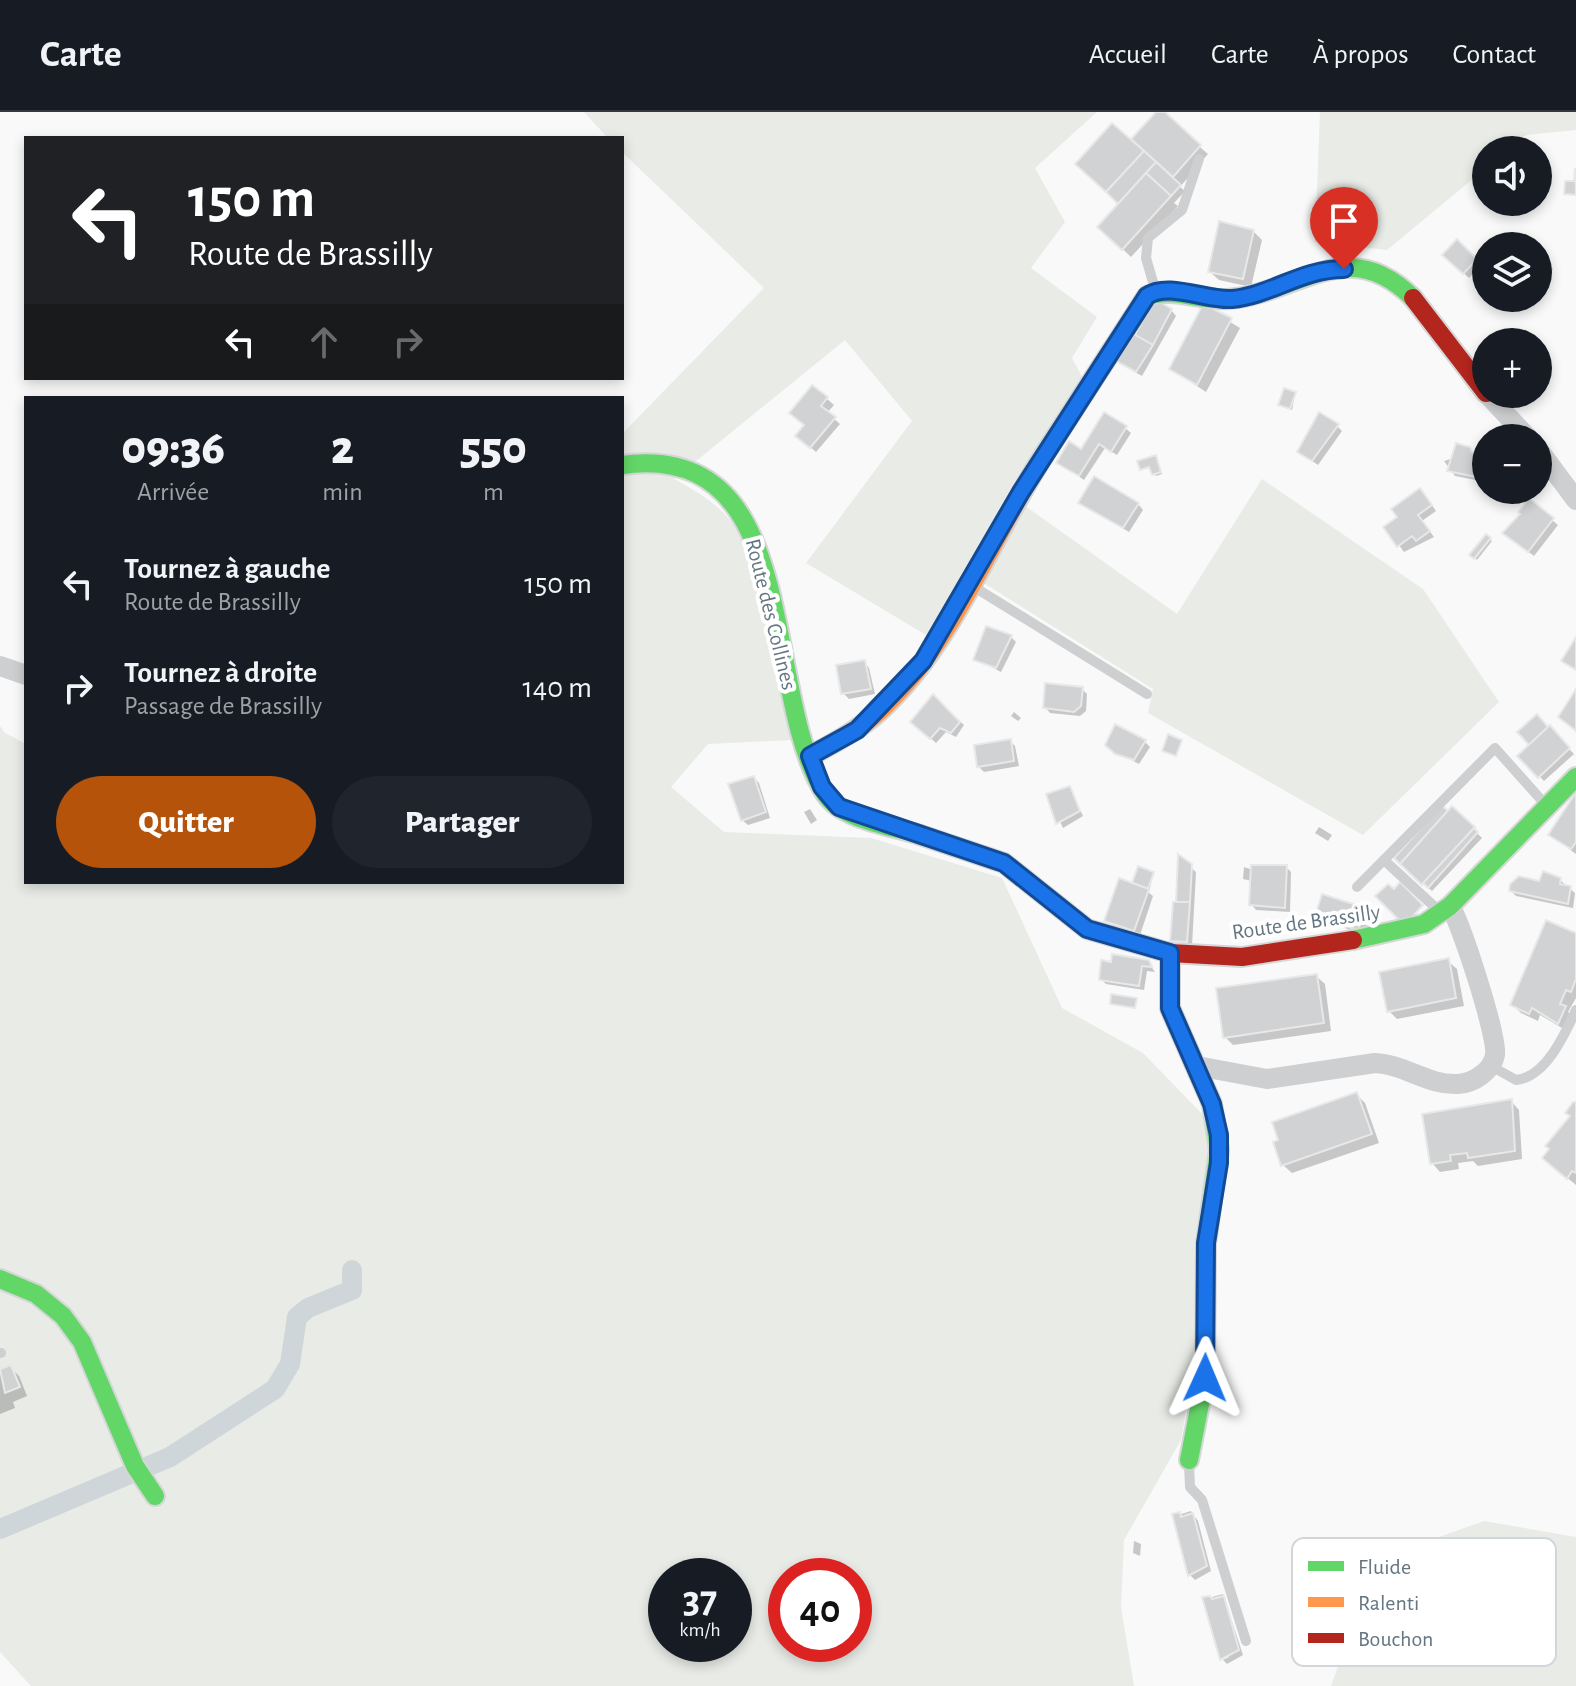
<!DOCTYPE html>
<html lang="fr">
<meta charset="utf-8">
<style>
body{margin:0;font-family:"Alegreya Sans",sans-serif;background:#20242c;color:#f1f3f6;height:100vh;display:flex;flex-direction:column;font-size:30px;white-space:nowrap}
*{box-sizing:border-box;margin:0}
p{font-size:26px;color:#9ea1a6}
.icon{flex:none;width:44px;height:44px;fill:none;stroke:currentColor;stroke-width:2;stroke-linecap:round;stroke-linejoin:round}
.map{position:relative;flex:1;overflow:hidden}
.sheet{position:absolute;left:24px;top:284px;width:600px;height:488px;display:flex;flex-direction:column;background:#171b24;border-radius:0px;box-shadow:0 4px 12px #0003}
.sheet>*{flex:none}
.hud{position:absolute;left:24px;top:24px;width:600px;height:244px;border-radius:0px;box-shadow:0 4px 12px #0003;background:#202124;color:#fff;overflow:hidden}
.buttons{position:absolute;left:1472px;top:24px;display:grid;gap:16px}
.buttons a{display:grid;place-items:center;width:80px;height:80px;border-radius:50%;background:#171b24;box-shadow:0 4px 12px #0003;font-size:40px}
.speed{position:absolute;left:648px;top:1446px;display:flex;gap:16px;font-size:40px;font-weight:700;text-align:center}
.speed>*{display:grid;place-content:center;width:104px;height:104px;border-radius:50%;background:#171b24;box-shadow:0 4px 12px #0003;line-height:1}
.speed small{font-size:20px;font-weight:400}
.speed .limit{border:12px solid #d22;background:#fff;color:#111}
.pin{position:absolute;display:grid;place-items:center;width:68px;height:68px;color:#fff;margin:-82px -34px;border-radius:50% 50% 50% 0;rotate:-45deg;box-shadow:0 0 8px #0007}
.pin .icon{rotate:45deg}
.me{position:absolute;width:88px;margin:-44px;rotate:1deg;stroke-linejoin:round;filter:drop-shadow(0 0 6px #0008)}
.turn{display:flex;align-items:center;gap:28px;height:168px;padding:0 32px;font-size:36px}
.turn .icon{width:104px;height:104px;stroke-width:2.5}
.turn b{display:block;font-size:56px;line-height:68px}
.lanes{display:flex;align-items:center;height:76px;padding:0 32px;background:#0003;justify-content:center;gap:40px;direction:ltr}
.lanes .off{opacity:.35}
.eta{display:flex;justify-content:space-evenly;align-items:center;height:136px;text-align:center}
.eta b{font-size:48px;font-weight:800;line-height:56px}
.action{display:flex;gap:16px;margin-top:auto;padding:16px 32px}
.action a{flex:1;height:92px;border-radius:48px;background:#b45309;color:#fff;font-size:32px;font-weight:800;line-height:92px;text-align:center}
.action a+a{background:#20242c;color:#f1f3f6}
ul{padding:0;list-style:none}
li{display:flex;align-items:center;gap:24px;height:104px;padding:0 32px}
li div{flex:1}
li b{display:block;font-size:30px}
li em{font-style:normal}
header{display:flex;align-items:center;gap:48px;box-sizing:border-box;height:112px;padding:0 40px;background:#171b24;border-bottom:2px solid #363941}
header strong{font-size:38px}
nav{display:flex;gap:44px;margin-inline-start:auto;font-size:28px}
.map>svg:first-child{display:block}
.green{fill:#e8ebe6;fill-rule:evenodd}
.shadow{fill:#0003}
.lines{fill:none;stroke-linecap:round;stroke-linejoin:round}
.canal{stroke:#ced6d9;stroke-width:20}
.building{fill:#d0d2d3;stroke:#e8e8e8;stroke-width:2}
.fast-casing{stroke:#d5d6d7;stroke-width:22}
.slow-casing{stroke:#d5d6d7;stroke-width:22}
.jam-casing{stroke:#d5d6d7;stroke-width:22}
.lane{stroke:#cecfd0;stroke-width:10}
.street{stroke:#cecfd0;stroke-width:20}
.fast{stroke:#63d668;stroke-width:18}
.slow{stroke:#ff974d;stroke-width:18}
.jam{stroke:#b3261e;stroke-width:18}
.route-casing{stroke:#114b97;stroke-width:20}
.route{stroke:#1a73e8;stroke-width:14}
.labels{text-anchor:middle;stroke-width:8;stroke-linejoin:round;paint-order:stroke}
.street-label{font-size:22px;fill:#657683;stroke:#fff}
.key{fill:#fff;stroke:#d1d6da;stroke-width:2}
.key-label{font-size:22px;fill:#657683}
</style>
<header>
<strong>Carte</strong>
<nav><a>Accueil</a><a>Carte</a><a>À propos</a><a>Contact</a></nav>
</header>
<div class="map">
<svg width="1576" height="1574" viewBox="0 0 1576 1574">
<rect width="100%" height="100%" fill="#f9f9f9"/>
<g class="green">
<path d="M584,0H1097L1035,56L1065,110L1031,156L1097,205L1072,246L1082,265L1014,386L1177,502L1262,367L1423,477L1499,590L1363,723L1148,601L1153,577L966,460L926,523L806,451L912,309L845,228L674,367C708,385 732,402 749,437L793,628L708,632L671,675L724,720L871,726L1002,766L1062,896L1143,941L1205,1005L1209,1023L1196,1244L1181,1328L1124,1428L1121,1495L1134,1574H31L0,1540V614L5,621L26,632V770H622V322L764,176L622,40V26H608ZM666,1464H734V1532H666ZM786,1464H854V1532H786Z"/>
<path d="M1320,0H1576V18L1526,23L1508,38H1486V56L1387,138L1315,130Z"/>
<path d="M1484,1409L1576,1425V1574H1331L1340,1549L1407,1481L1439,1425Z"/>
</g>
<g class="shadow">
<path d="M1159,0L1208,42L1180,75L1185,79L1174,91L1178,94L1131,145L1100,115L1121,92L1131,30Z"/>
<path d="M1253,119L1262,128L1251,175L1219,168L1210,160Z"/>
<path d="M1457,130L1481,153L1469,166L1444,143Z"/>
<path d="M1538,144L1553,157L1538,174Z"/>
<path d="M1204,194L1240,216L1206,280L1171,257Z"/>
<path d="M1171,198L1176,204L1142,264L1122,253L1117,248Z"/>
<path d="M813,275L834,293L827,301L840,312L816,340L803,329Z"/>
<path d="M1295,282L1292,298L1282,294Z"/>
<path d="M1337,314L1342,319L1318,353L1299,340Z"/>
<path d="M1125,316L1131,321L1117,343L1105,336L1084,368L1058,350Z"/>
<path d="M1480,338L1486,340V370L1455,364L1444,349Z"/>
<path d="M1156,345L1162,362L1156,364L1151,356L1142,357Z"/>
<path d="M1425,383L1436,399L1422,409L1434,425L1404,440L1399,433V405Z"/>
<path d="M1529,389L1558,413L1534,444L1510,426Z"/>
<path d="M1080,391L1138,392L1143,398L1129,420Z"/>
<path d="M1486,425L1492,429L1477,448L1472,443Z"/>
<path d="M1011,525L1016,530L1001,560L976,547Z"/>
<path d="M864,550L869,556L875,582L849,587L843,581Z"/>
<path d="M1082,577L1087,582L1086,599L1080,604L1050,601L1045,595Z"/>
<path d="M933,585L964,613L956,625L946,620L936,631L918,615Z"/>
<path d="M1014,600L1021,606L1018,609L1011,604Z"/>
<path d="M1537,605L1574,642L1544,669L1520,644L1532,633Z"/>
<path d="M1010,629L1015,634L1019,654L984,660L979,655Z"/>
<path d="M1145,630L1150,635L1139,652L1112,638Z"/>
<path d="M754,666L759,671L770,706L748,713L742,708Z"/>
<path d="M1070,676L1083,704L1063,716L1048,684Z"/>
<path d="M1576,683V742L1550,723Z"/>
<path d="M810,697L817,708L811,712L804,700Z"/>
<path d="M1453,697L1482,726L1432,779L1396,746Z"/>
<path d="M1319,715L1332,723L1328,729L1315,721Z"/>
<path d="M1180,746L1196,760L1192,834L1172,828Z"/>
<path d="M1244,755L1253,758L1286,755L1291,760L1290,800L1256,798L1251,792L1252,769L1243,767Z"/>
<path d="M1153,762L1149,781L1153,784L1140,823L1112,814Z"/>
<path d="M1560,768L1575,781L1573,796L1516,784L1511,779Z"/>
<path d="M1365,798L1370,803L1363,822L1323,809L1318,804Z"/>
<path d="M1576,823V886L1568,900L1573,905L1567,919L1540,903L1538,909L1521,901L1513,893Z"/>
<path d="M1448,849L1457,857L1464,894L1397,907L1389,899Z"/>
<path d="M1148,850L1155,860L1147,859L1144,878L1106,872L1101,867Z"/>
<path d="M1316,864L1325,872L1331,919L1233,933L1225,925Z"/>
<path d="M1357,983L1365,991L1379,1031L1292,1061L1283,1053Z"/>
<path d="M1511,989L1519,998L1522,1047L1478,1054L1473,1049L1458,1051L1459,1057L1440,1060L1432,1051Z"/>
<path d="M1576,990V1073L1553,1054L1551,1037L1572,1004Z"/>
<path d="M10,1255L19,1264L27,1284L13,1290L15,1296L0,1302V1259Z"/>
<path d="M1191,1399L1198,1409L1211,1459L1195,1468L1190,1463L1175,1404Z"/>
<path d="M1134,1429L1141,1432L1140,1444L1133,1441Z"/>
<path d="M1223,1482L1243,1543L1227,1552L1223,1548L1229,1545V1540L1205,1487Z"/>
</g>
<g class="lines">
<path class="canal" d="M0,1417L170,1345L275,1277L290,1252L297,1205L308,1196L352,1178V1158"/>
</g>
<g class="building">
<path d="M1156,0H1165L1201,33L1173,65L1131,27Z"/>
<path d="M1112,11L1144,39L1106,80L1075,52Z"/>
<path d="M1144,39L1156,50L1118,92L1106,80Z"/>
<path d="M1156,50L1181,73L1171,84L1146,61Z"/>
<path d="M1575,56L1576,83L1564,82L1565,69H1574Z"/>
<path d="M1146,61L1171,84L1122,138L1097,115Z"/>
<path d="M1219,109L1254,118L1243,167L1208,160Z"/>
<path d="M1457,127L1477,147L1463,162L1442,143Z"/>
<path d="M1154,187L1172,197L1153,233L1135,223Z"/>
<path d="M1203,192L1232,206L1197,273L1169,257Z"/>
<path d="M1130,220L1153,233L1136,260L1114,248Z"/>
<path d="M812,273L828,285L821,294L836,305L810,336L795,324L804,313L789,301Z"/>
<path d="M1284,276L1296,280L1290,297L1278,293Z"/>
<path d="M1104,300L1127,314L1111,340L1099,332L1079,364L1056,351L1069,329L1081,337Z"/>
<path d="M1319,300L1339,312L1312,349L1297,340Z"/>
<path d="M1456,331L1470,335L1472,340L1486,338V367L1447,359Z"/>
<path d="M1156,343L1161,360L1152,363L1149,355L1140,358L1137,349Z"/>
<path d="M1094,364L1139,391L1123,416L1078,391Z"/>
<path d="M1420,376L1432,393L1418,403L1430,419L1416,429L1412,424L1397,435L1383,415L1397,405L1391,397Z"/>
<path d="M1529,386L1554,406L1528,440L1502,421L1520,402L1518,400Z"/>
<path d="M1486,422L1491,426L1474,447L1469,443Z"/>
<path d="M986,514L1012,523L996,556L973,548Z"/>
<path d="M1576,525V558L1561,549Z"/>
<path d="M865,548L871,577L841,582L836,553Z"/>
<path d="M1045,571L1083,575L1081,594L1074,600L1043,596Z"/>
<path d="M1576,577V619L1558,605Z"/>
<path d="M933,582L960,610L951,621L940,616L930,627L910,610Z"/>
<path d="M1537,602L1548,615L1529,633L1517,620Z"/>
<path d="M1115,612L1146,628L1134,648L1115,642L1105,633Z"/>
<path d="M1550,613L1570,636L1538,666L1517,644Z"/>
<path d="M1168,622L1182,628L1176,644L1162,639Z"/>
<path d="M1011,627L1014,649L977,655L974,633Z"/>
<path d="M754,664L766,700L741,709L728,672Z"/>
<path d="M1070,674L1080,699L1056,712L1046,682Z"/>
<path d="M1576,680V730L1571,737L1548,723Z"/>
<path d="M1442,693L1448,699L1400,752L1394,746Z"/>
<path d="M1452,694L1475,715L1422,773L1400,752Z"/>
<path d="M1474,716L1478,720L1428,776L1423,771Z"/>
<path d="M1178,742L1192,752L1190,790H1176Z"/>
<path d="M1251,753H1287L1285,796L1249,793Z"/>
<path d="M1138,754L1154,760L1148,777L1132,771Z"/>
<path d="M1543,759L1561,766L1560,772L1571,774L1568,792L1509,779L1510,772L1519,764L1539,769Z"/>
<path d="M1119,766L1149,777L1134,819L1104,809Z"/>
<path d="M1400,770L1423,793L1412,805L1400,809L1375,784L1388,772L1394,777Z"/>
<path d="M1322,782L1366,796L1358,818L1315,804Z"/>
<path d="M1173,790H1190L1187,830L1170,829Z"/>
<path d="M1546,808L1576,821V867L1571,880L1566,878L1560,892L1566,894L1558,912L1532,896L1529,902L1510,893Z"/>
<path d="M1112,842L1149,848L1152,855L1142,854L1139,874L1099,868L1101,848L1111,850Z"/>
<path d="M1449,846L1456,886L1387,900L1379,860Z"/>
<path d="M1317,862L1324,911L1223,926L1216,876Z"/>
<path d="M1111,882L1137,886L1135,896L1110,892Z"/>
<path d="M1357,980L1372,1022L1281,1054L1273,1030L1278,1028L1272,1010Z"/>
<path d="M1512,987L1515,1039L1468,1046L1467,1041L1450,1043L1451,1049L1430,1052L1422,1002Z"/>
<path d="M1573,990H1576V1061L1572,1059L1567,1067L1542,1046L1549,1037L1545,1034L1570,1004L1565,1001Z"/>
<path d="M11,1253L20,1275L5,1281L0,1257Z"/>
<path d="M1180,1400L1181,1405L1193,1401L1207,1454L1188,1464L1172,1402Z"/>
<path d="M1210,1484L1212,1487L1224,1484L1239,1538L1220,1548L1202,1485Z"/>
</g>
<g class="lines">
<defs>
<g id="fast">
<path d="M1044,343L1147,184C1173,175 1199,189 1227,187C1299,182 1346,120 1413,186"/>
<path d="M622,353C806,328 759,582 826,683C843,708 892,714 920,723"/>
<path d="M1353,828L1424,812L1450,794L1576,665"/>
<path d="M1170,841V896L1212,992L1219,1038L1206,1131L1205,1266L1189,1348"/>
<path d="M0,1167L36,1182L63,1204L82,1230L135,1354L155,1384"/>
</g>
<path id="slow" d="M810,644C836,630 860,617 882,597C955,528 991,426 1044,343"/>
<g id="jam">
<path d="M1413,186L1486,281"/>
<path d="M920,723L1004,751L1087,817L1170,841L1242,845L1353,828"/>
</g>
</defs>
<use href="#fast" class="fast-casing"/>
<use href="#slow" class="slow-casing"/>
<use href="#jam" class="jam-casing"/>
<g class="lane">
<path d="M1155,177L1146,146L1148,126L1182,98L1199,47"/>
<path d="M974,475L1147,582"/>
<path d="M1384,748L1437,797"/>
<path d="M1357,775L1495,636L1544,691"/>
<path d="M1491,954L1516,968C1546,965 1565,922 1576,898"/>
<path d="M0,1241H1"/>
<path d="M1189,1351L1190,1375L1202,1388L1246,1529"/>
</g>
<g class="street">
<path d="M1487,282L1528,326"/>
<path d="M1538,337L1576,388"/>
<path d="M0,554L26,563"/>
<path d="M1197,954L1267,967L1375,951C1404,952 1429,974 1458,972C1474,971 1492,959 1495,943C1498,925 1461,811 1450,794"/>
</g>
<use href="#fast" class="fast"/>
<use href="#slow" class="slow"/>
<use href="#jam" class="jam"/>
</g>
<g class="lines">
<defs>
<path id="route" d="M1205,1266L1206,1131L1219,1051V1023L1212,992L1170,896V841L1087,817L1004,751L839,695L822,675L810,644L857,618L923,549L1021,380L1147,184C1168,169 1207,189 1232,187C1272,183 1301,157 1344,157"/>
</defs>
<use href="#route" class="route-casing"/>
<use href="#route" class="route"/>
</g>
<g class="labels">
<g class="street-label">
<text transform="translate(772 502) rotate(76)" y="8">Route des Collines</text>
<text transform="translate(1306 809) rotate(-8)" y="8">Route de Brassilly</text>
</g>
</g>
<rect x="1292" y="1426" width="264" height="128" rx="12" class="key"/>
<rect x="1308" y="1449" width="36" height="10" fill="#63d668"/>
<rect x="1308" y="1485" width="36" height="10" fill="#ff974d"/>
<rect x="1308" y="1521" width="36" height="10" fill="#b3261e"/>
<g class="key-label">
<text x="1358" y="1462">Fluide</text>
<text x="1358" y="1498">Ralenti</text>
<text x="1358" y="1534">Bouchon</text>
</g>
</svg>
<div class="buttons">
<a><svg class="icon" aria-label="sound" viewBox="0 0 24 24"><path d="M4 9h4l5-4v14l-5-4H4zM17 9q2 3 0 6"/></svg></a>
<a><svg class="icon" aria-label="layers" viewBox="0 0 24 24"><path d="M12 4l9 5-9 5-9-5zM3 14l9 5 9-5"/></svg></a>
<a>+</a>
<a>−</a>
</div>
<div class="speed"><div>37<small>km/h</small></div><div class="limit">40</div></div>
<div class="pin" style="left:1344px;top:157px;background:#d93025"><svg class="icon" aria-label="arrive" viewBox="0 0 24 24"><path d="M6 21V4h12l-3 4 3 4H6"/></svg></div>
<svg class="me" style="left:1205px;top:1266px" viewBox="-20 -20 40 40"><path d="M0-17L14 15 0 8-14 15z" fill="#1a73e8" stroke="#fff" stroke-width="4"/></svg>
<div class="hud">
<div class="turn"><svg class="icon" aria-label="left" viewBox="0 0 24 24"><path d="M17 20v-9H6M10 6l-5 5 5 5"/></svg><div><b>150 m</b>Route de Brassilly</div></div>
<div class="lanes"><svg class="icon" aria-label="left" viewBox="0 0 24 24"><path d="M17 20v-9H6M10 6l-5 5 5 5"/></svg><svg class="icon off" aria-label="ahead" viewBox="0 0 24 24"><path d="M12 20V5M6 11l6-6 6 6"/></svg><svg class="icon off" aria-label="right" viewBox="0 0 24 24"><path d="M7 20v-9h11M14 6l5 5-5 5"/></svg></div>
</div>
<section class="sheet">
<div class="eta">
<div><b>09:36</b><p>Arrivée</p></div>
<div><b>2</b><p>min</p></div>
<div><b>550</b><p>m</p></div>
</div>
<ul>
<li><svg class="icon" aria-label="left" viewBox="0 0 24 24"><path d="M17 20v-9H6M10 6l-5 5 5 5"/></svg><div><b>Tournez à gauche</b><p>Route de Brassilly</p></div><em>150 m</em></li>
<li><svg class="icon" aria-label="right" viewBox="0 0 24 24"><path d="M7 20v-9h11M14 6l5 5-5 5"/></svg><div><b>Tournez à droite</b><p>Passage de Brassilly</p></div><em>140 m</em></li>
</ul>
<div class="action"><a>Quitter</a><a>Partager</a></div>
</section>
</div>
